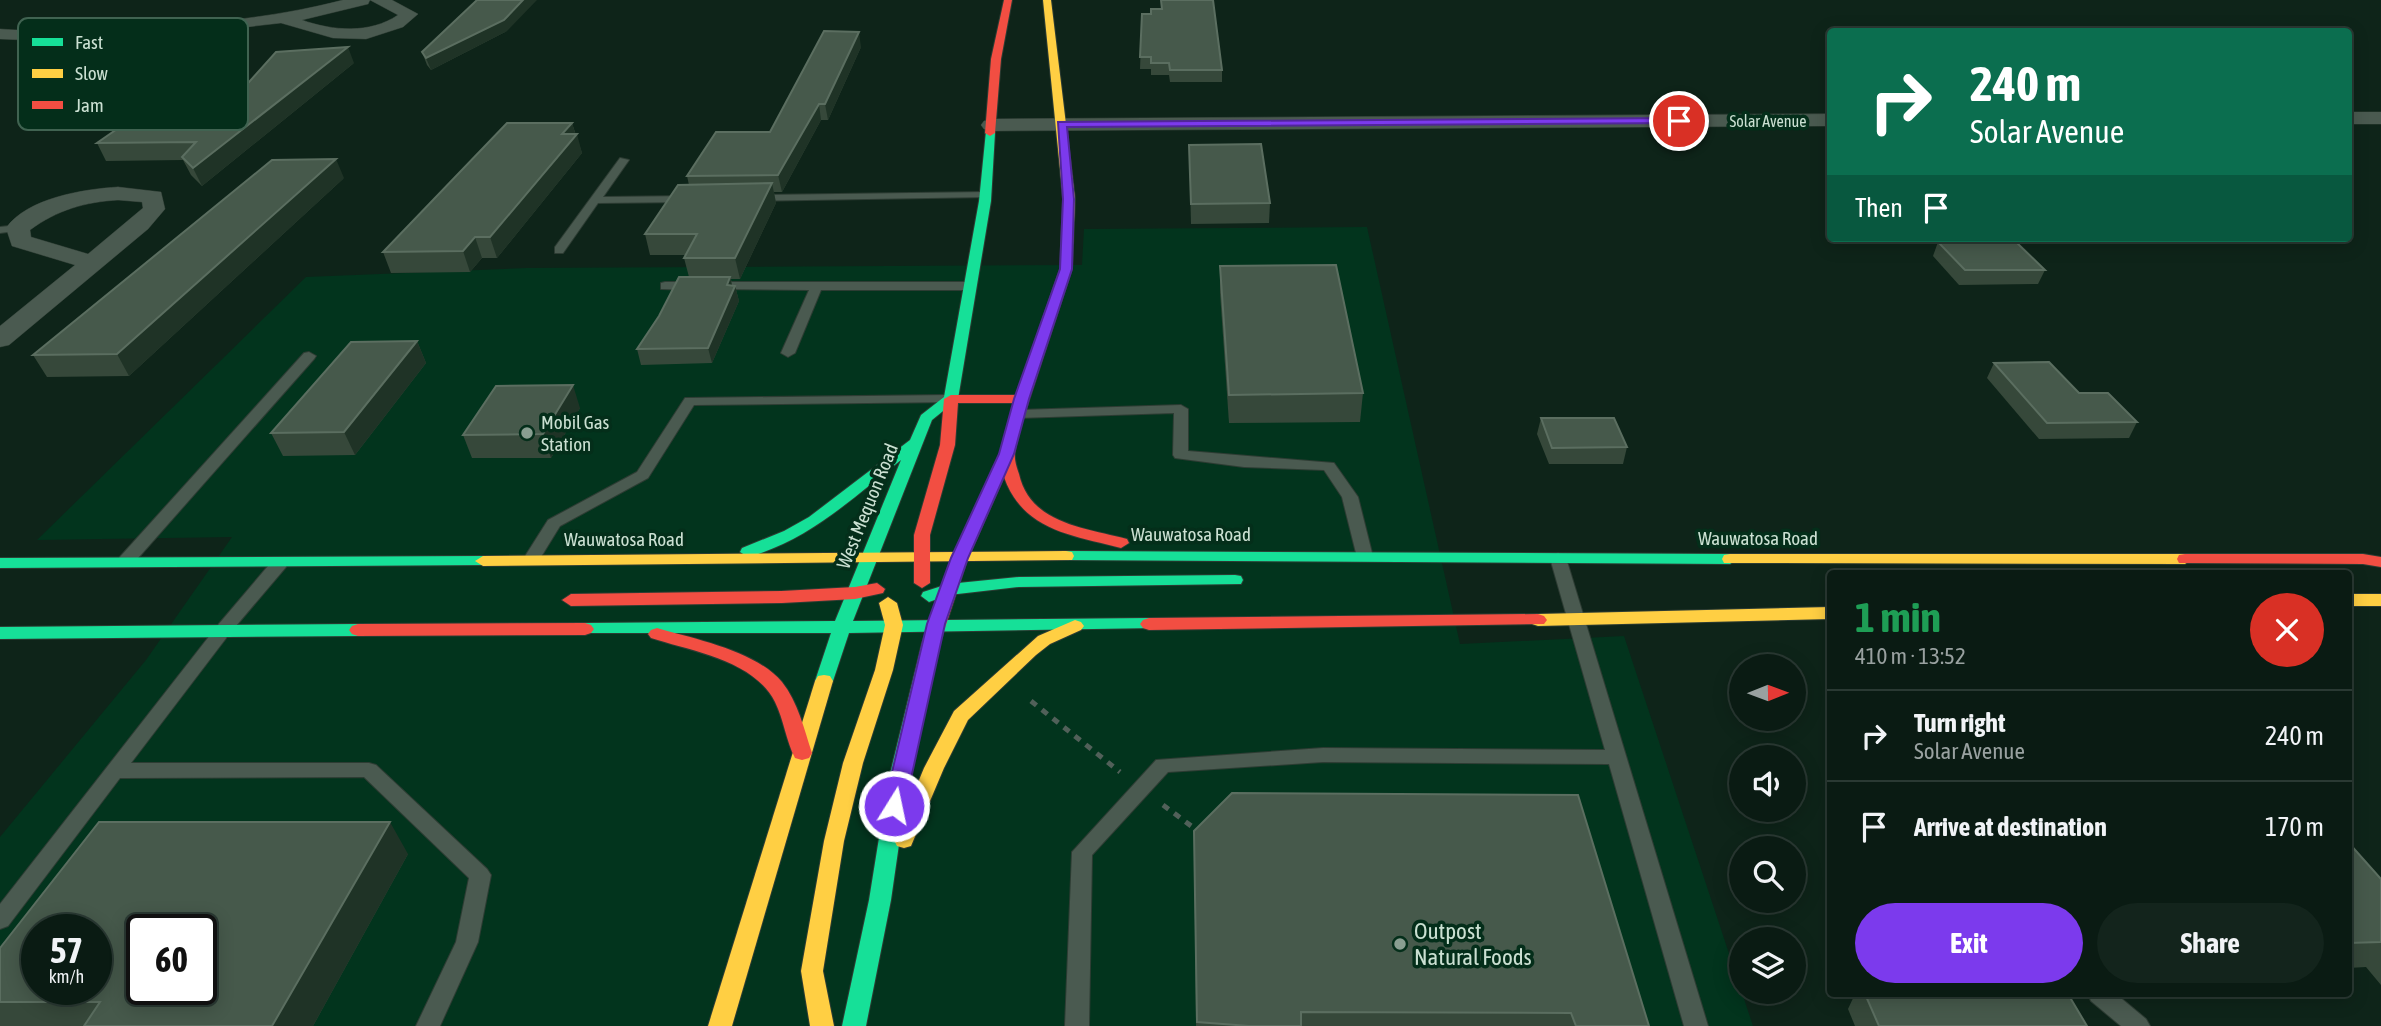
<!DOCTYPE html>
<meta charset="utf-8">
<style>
body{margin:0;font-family:"Asap Condensed",sans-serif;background:#13241c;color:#f1f3f6;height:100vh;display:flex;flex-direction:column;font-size:26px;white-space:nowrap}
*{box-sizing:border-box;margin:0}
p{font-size:23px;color:#99a1a0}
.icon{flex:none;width:38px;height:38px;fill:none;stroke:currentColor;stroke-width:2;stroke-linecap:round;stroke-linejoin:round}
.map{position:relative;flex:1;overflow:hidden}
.drawer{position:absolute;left:1827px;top:570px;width:525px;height:427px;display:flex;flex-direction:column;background:#0a1b13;border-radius:7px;box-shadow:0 4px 18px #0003,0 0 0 2px #2a3933}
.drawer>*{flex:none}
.banner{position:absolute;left:1827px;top:28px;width:525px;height:214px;border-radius:7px;box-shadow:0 4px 18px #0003,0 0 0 2px #2a3933;background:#0b6e4f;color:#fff;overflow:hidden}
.needle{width:46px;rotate:89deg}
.fabs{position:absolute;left:1729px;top:654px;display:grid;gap:14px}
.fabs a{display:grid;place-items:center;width:77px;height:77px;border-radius:50%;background:#0a1b13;box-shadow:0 4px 18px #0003,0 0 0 2px #2a3933;font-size:35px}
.speed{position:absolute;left:21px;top:914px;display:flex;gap:14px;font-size:35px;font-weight:700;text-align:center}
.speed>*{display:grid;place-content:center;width:91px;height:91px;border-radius:50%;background:#0a1b13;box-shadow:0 4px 18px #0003,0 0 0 2px #2a3933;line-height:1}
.speed small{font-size:18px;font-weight:400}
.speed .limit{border:4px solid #111;border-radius:10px;background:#fff;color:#111}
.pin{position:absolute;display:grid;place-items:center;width:60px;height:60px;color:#fff;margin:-30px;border:4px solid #fff;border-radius:50%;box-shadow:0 2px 7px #0007}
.me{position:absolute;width:77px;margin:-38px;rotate:10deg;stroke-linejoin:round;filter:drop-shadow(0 0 5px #0008)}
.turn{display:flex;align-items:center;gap:24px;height:147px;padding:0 28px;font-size:32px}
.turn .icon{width:91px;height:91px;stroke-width:2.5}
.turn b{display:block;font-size:49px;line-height:60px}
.then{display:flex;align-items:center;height:66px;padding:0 28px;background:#0003;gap:14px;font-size:26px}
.round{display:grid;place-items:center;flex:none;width:74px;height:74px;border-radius:37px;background:#13241c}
.overview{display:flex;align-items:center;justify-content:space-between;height:119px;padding:0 28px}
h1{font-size:42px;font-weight:700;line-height:52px;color:#1e9e55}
.action{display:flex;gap:14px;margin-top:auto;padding:14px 28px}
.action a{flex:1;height:80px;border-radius:42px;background:#7c3aed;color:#fff;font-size:28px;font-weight:700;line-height:80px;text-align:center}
.action a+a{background:#13241c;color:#f1f3f6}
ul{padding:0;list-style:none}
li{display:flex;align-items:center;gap:21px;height:91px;padding:0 28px;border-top:2px solid #2a3933}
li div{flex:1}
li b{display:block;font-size:26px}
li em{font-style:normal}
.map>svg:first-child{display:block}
.built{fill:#02341d;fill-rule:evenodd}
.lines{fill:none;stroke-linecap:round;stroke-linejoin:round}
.lane-casing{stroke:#2d3c33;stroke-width:2}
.street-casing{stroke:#2d3c33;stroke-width:1}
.fast-casing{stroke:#2d3c33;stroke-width:2}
.slow-casing{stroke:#2d3c33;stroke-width:2}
.jam-casing{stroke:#2d3c33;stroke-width:2}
.path{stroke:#516059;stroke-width:5;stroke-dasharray:7 7;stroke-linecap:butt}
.lane{fill:#4a5a50;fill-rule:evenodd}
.street{fill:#4a5a50;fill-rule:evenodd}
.fast{fill:#16e098;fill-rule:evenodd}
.slow{fill:#ffcf43;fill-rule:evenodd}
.jam{fill:#f24e42;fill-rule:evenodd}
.wall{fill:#36483a}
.shaded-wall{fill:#1f3326}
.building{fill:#46594b;stroke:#5b6e60;stroke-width:2;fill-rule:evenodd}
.route{fill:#7c3aed;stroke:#51269a;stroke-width:2}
.poi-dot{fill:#899e91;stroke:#042e1a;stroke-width:2.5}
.labels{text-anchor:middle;stroke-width:7;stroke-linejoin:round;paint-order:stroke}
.far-street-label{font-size:16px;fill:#cbe0d2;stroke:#042e1a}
.poi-label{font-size:19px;fill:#cbe0d2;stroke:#042e1a;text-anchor:start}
.street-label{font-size:19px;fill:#cbe0d2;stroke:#042e1a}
.near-poi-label{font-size:23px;fill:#cbe0d2;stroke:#042e1a;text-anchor:start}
.key{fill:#042e1a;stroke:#406351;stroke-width:2}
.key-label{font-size:19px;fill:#cbe0d2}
</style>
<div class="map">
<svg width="2381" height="1026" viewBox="0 0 2381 1026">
<rect width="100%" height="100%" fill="#0e2419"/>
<path class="built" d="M1367,227L1460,644L1624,636L1753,1026H0V837L146,660L232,537L37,540L306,277L527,268L1082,265L1084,229ZM37,929H96V989H37ZM142,929H201V989H142Z"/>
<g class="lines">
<defs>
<g id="lane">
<path d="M620,158L629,160L603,197L689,196L695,199L689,202L598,203L563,253H555V247Z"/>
<path d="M985,192L989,193V197L753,201L747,198L753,195Z"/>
<path d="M18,225L24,228L22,230L0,233V227Z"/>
<path d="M665,282H694L700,286L694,290L661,289V283Z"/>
<path d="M716,282H970L976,286L970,290H821L795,353L788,357L781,353L809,290L712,289V283Z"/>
<path d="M309,352L316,356L314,359L131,566H119L117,562L119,558L304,353Z"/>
<path d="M949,395L956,399L954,402L694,405L648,478L560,526L536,565H524L522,561L548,520L637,472L685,398Z"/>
<path d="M1181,405L1188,409V451L1334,463L1358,497L1373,557L1371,561H1359L1357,557L1342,497L1324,470L1244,467L1175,458L1173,455L1174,413L1018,418L1011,414L1018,410Z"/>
<path d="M1558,553L1566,558L1708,1026H1684L1609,764L1323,762L1168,772L1092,855L1089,1026H1065L1072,852L1156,760L1323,748L1605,750L1550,558Z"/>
<path d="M280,558L286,559L288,563L286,567L230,633L131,763H369L376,765L487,869L491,875L478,942L440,1026H416L456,942L469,878L364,777L120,778L8,926L0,929V904L218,625L274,559Z"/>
<path d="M2088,994H2116L2146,1019L2150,1026H2121L2091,1001Z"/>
</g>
<g id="street">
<path d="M343,0H392L418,14L403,27L366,39L333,38L281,23L168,36L51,41L0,39V29C40,32 79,30 119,28C194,25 270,19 343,0ZM370,0L398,15C370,34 333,31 302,20L368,4Z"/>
<rect x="2348" y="112" width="33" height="12"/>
<path d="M1830,114V126L991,131L984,129L981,125L984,121L991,119Z"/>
<path d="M118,187L161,192L165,209L148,229L9,345L0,347V326L75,265L12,246L6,228C27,198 84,189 118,187ZM118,200L142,202L143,208L88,254L31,237L30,230C57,210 85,202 118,200Z"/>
</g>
<g id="fast">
<path d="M986,131L995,133L991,201L958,399L932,420L853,621L1149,618L1155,620L1158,624L1155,628L849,633L833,681L830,686H818L815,681L831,633H579L576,629L579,625L585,623L835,621L901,460C854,497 808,541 748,557L740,552L742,548L784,531L809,517L910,440L921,415L944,397L979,201Z"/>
<path d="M1066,551L1730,554L1738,559L1730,564L1060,560L1058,556L1060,552Z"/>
<path d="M483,556L491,561L489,565L0,568V558Z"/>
<path d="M1235,575L1241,576L1243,580L1241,584L1019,587L949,595L929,602L921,596L923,592L948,584L1019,577Z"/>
<path d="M358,624L364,626L367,630L364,634L358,636L0,639V627Z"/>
<path d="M931,637L937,639L940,643L908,782L891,900L866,1026H842L869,900L888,782L922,643L925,639Z"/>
</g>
<g id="slow">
<path d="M1043,0H1051L1075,199L1072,269L1037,376L1030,380L1023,376L1060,269L1063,199Z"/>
<path d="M1066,551L1072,552L1074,556L1072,560L483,566L475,561L483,556Z"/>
<path d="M1730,554H2185L2193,559L2185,564L1724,563L1722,559L1724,555Z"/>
<rect x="2348" y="594" width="33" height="12"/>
<path d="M888,597L897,603L903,625L893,670L863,763L844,841L823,971L834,1026H810L801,971L824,841L843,763L875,670L885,625L879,603Z"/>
<path d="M1830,607V619L1538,626L1532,624L1529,620L1532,616L1538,614Z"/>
<path d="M1075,620L1081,622L1084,626L1081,630L1050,644L1036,655L968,720L944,768L911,846L904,848L897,846L894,840L924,768L954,711L1038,636Z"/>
<path d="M824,675L830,676L833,681L732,1026H708L815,681L818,676Z"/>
</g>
<g id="jam">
<path d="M1004,0H1012L1001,59L995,133L990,136L985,133L991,59Z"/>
<path d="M1030,372L1037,376C1031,396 1016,435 1015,453C1014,460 1017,468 1019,474C1030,524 1086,528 1127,539L1129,543L1121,548C1072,535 1023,531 1004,477L968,558L940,643L937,647H925L922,643L952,558L1000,454L1015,403H958L955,445L930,535V583L922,588L914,583V535L940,445L944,399L951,395H1017L1023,376Z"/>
<path d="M2185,554H2363L2381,557V567L2363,564L2179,563L2177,559L2179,555Z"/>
<path d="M877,583L885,589L883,593L855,599L782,603L571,606L562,600L571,594L782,591L855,587Z"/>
<path d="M1538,614L1544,616L1547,620L1544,624L1149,630L1143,628L1140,624L1143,620L1149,618Z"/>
<path d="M585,623L591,625L594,629L591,633L585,635L358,636L352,634L349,630L352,626L358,624Z"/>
<path d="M657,628C695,639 756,651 782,682C798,702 804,729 812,753L809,758L802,760L795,758C786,741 784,720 775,702C754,660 691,651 651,638L648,634L651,630Z"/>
</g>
</defs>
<use href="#lane" class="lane-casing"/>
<use href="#street" class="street-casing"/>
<use href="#fast" class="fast-casing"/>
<use href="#slow" class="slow-casing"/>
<use href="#jam" class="jam-casing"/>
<g class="path">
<path d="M1031,701L1120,772"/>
<path d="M1163,805L1198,831"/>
</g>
<use href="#lane" class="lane"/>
<use href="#street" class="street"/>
<use href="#fast" class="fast"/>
<use href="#slow" class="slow"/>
<use href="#jam" class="jam"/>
</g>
<g class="wall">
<path d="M1142,14L1222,70V82H1170L1169,75H1151V69H1140Z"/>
<path d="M507,31L431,70L427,65L422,52Z"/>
<path d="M861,47L828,120H821L782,192H774L776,203L740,279H731L732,285L735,286L739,301L712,363L641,365L637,349L659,316L689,277L684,258L686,255H650L645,234L689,185L687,176L770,132Z"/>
<path d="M354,63L202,186L191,175L183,160L106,161L97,143L224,110Z"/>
<path d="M572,123L582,153L497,258H482L470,272L391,273L383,252Z"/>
<path d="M1189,145L1270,203L1269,223L1191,224Z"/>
<path d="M344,178L129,376L47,377L33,355Z"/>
<path d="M1938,242L2045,270L2038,284L1959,285L1933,256Z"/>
<path d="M1220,266L1363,393L1360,422L1229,423L1220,293Z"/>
<path d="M417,341L426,363L355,455L283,456L271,433Z"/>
<path d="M1994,363L2079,393L2137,422L2129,438L2039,439L1987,378Z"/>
<path d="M580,408L551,458H472L463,435Z"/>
<path d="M1541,418L1627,447L1623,464H1549L1537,434Z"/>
<path d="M1194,831L1649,1026H1196Z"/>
<path d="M2348,842L2381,879V985L2366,967L2348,968Z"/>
<path d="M408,854L313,1026H0V948Z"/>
<path d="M1855,994H1865L2087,1026H1855L1848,1009Z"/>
</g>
<g class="shaded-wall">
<path d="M523,0H537L507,31L431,70L426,58Z"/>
<path d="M859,32L861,47L828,120L825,104Z"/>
<path d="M348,47L354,63L202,186L193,168Z"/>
<path d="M819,104L821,120L782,192L778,175Z"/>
<path d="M572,123L576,136L577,134L582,153L497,258L490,237L562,134Z"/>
<path d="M336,159L344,178L129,376L117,354Z"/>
<path d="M772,183L776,203L740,279L735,258Z"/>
<path d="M475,237L482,258L470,272L463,251Z"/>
<path d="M730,277L733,290L735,286L739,301L712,363L708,348L727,285Z"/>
<path d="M417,341L426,363L355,455L344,432Z"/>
<path d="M573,385L580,408L551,458L543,434Z"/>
<path d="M390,822L408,854L313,1026H272Z"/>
</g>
<g class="building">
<path d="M477,0H523L504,20L426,58L422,52Z"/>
<path d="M1161,0H1213L1222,70H1170L1169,63H1151V57H1140L1142,14H1151V9H1162Z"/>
<path d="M824,31L859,32L825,104H819L778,175L687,176L716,132H770Z"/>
<path d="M348,47L193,168L182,157L196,142L97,143L143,111L224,110L276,52Z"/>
<path d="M507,123H572L562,134H577L490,237H475L463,251L383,252Z"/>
<path d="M1261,144L1270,203L1191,204L1189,145Z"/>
<path d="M336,159L117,354L33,355L272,160Z"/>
<path d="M772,183L735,258H684L697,234H645L678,185Z"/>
<path d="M2015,241L2045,270H1965L1938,242Z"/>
<path d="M1336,265L1363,393L1229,395L1220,266Z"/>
<path d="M679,277H730L727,285L735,286L708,348L637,349L659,316Z"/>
<path d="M417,341L344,432L271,433L351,342Z"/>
<path d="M2049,362L2079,393H2108L2137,422L2047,423L1994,363Z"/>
<path d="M573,385L543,434L463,435L496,386Z"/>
<path d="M1541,418H1614L1627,447L1552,448Z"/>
<path d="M1232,793L1578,795L1649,1026H1576L1571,1013L1301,1012V1026H1249L1197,1022L1194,831Z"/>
<path d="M99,822H390L272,1026H84L100,1002H0V948ZM37,929H96V989H37ZM142,929H201V989H142Z"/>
<path d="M2348,842L2381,879V942L2348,943Z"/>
<path d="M1865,994H2068L2087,1026H1879Z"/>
</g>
<path class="route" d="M1679,118L1685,121L1683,123L1067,127L1074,199L1072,269L1029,399L1014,454L968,558L945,624L905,806L902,812L894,814L887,812L884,806L927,624L951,558L999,454L1014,399L1060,269L1063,199L1058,122Z"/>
<g class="poi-dot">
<circle cx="527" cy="433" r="7"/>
<circle cx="1400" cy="944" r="7"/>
</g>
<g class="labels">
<g class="far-street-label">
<text x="1768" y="127">Solar Avenue</text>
</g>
<g class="poi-label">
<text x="541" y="429">Mobil Gas<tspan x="541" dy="22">Station</tspan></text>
</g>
<g class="street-label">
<text transform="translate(867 506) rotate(-68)" y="7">West Mequon Road</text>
<text x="1191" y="541">Wauwatosa Road</text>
<text x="1758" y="545">Wauwatosa Road</text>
<text x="624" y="546">Wauwatosa Road</text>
</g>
<g class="near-poi-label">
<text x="1414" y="939">Outpost<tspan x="1414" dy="26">Natural Foods</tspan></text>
</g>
</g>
<rect x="18" y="18" width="230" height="112" rx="10" class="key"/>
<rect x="32" y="38" width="31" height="8" fill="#16e098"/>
<rect x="32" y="69" width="31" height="9" fill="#ffcf43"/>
<rect x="32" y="101" width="31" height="8" fill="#f24e42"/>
<g class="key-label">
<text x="75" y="49">Fast</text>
<text x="75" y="80">Slow</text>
<text x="75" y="112">Jam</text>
</g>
</svg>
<div class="fabs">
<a><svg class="needle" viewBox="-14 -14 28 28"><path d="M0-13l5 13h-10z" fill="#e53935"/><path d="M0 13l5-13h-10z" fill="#99a1a0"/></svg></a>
<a><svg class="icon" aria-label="sound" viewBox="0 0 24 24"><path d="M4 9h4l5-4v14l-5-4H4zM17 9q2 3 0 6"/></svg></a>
<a><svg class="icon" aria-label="search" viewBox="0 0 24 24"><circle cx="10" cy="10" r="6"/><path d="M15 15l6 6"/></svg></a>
<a><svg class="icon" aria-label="layers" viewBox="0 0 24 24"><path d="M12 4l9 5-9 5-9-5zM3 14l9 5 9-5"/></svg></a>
</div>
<div class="speed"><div>57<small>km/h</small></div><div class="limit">60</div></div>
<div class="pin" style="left:1679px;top:121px;background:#d93025"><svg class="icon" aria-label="arrive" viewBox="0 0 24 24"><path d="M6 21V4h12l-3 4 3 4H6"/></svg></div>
<svg class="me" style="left:894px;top:806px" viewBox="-20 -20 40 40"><circle r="17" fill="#7c3aed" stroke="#fff" stroke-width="3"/><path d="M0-11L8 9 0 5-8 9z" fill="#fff"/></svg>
<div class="banner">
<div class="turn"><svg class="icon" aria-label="right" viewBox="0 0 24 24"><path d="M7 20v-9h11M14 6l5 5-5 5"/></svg><div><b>240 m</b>Solar Avenue</div></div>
<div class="then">Then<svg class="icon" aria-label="arrive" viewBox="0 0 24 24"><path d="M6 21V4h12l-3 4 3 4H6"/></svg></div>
</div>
<section class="drawer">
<div class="overview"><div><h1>1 min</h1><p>410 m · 13:52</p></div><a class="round" style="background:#d93025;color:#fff"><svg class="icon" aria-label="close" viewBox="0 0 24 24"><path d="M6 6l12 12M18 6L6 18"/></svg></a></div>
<ul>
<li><svg class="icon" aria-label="right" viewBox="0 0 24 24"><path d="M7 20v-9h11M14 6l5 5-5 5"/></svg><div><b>Turn right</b><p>Solar Avenue</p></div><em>240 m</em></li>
<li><svg class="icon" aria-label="arrive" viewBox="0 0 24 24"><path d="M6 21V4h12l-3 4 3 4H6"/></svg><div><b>Arrive at destination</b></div><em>170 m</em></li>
</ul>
<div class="action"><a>Exit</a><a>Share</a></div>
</section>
</div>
